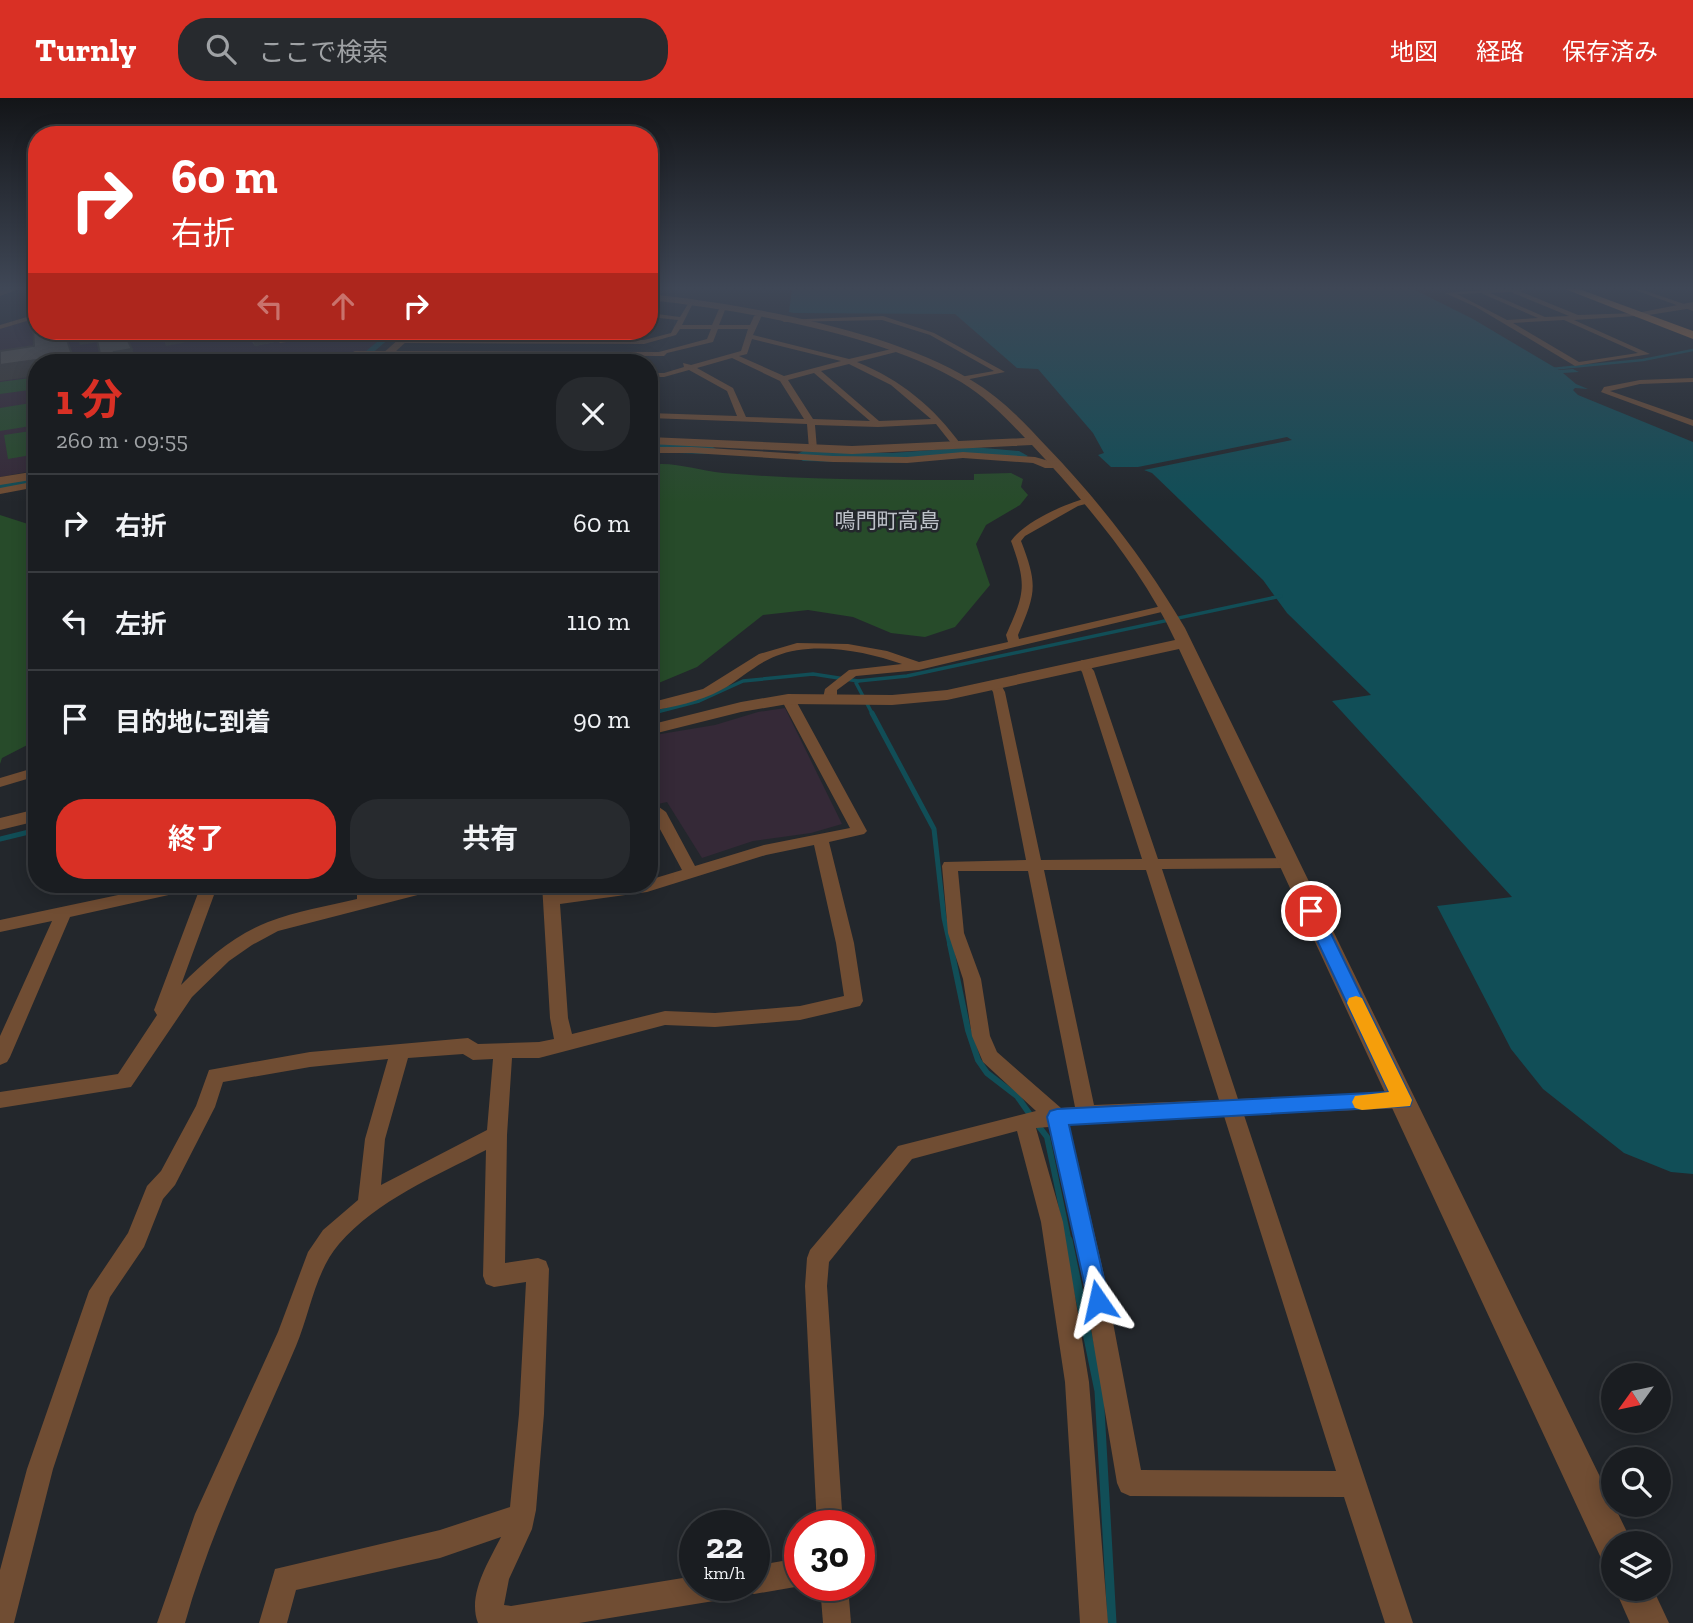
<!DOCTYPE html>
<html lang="ja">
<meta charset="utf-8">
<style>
body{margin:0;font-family:"Zilla Slab","Noto Sans JP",serif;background:#272a2e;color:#f1f3f6;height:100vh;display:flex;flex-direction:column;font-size:26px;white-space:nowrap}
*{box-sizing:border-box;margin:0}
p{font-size:23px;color:#9fa2a5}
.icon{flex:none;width:38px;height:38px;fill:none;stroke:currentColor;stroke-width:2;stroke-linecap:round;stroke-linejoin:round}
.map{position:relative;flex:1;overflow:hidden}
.details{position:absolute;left:28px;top:256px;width:630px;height:539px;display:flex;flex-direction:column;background:#1a1d21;border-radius:28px;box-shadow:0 4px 18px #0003,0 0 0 2px #383b3f}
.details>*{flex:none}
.banner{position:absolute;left:28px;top:28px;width:630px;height:214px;border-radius:28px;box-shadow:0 4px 18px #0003,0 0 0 2px #383b3f;background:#d93025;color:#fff;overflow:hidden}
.needle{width:46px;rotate:237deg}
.tools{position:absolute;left:1601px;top:1265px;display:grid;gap:14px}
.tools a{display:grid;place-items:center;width:70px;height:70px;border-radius:50%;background:#1a1d21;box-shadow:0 4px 18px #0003,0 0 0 2px #383b3f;font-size:35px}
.speed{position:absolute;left:679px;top:1412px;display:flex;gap:14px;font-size:35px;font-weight:700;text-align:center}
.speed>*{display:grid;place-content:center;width:91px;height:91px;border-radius:50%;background:#1a1d21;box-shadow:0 4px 18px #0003,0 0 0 2px #383b3f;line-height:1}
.speed small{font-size:18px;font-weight:400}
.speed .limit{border:10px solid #d22;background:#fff;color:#111}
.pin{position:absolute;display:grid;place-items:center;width:60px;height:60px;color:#fff;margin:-30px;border:4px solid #fff;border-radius:50%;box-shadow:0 2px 7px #0007}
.me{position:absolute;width:77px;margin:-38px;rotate:349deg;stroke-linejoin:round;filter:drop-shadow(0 0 5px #0008)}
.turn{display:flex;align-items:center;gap:24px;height:147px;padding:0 28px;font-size:32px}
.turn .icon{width:91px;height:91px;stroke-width:2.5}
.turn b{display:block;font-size:49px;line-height:60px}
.lanes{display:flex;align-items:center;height:66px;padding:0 28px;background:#0003;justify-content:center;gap:35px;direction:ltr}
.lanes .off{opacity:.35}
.round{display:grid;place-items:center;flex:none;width:74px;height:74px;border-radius:28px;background:#272a2e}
.headline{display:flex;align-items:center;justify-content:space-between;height:119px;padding:0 28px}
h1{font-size:42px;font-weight:700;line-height:52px;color:#d93025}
.button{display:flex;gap:14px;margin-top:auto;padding:14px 28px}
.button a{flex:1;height:80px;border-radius:28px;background:#d93025;color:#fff;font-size:28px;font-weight:700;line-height:80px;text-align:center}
.button a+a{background:#272a2e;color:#f1f3f6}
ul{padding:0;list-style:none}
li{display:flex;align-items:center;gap:21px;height:98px;padding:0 28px;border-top:2px solid #383b3f}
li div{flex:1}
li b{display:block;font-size:26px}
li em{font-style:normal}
header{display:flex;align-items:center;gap:42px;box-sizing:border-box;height:98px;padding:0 35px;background:#d93025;color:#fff}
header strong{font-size:33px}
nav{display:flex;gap:38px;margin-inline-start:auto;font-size:24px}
.search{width:490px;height:63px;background:#272a2e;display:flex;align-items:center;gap:18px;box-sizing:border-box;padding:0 24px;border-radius:28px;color:#9fa2a5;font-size:26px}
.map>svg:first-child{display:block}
.education{fill:#352937}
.green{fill:#274b2a}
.water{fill:#114e57}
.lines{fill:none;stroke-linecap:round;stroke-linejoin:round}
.stream-far4{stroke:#114e57;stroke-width:2.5}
.stream-far3{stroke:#114e57;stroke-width:3.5}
.stream-far2{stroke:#114e57;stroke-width:5}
.stream-far1{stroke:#114e57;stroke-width:6}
.stream{stroke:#114e57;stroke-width:9}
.canal{fill:#114e57;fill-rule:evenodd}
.river{fill:#114e57;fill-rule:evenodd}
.minor{fill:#704d33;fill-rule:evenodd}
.tertiary{fill:#704d33;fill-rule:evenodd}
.primary{fill:#b77137;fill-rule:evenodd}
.wall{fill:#4a4741}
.shaded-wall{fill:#3c3935}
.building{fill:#56524c;stroke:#3c3935;stroke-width:2}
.route{fill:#1a73e8;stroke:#114b97;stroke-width:2}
.slow{fill:#f59e0b}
.labels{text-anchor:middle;stroke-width:5;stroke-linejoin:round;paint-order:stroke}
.far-quarter-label{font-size:21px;fill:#bdc1c8;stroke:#23272c}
</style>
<header>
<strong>Turnly</strong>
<div class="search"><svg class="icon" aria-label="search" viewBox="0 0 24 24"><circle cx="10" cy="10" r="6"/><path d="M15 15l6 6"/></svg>ここで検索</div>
<nav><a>地図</a><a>経路</a><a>保存済み</a></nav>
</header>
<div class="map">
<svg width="1693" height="1525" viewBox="0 0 1693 1525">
<rect width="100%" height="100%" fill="#23272c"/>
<g class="education">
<path d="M37,220V233H389L356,264H37V372L0,379V231Z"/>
<path d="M785,610L842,726L811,735L753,743L702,760L667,704L649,708V638L715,627L758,614Z"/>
</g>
<g class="green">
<path d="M37,279V291L0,296V284Z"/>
<path d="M37,304V327L0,333V310Z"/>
<path d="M37,332V356L8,361L4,337Z"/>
<path d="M649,367C675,363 698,373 723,375C807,382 891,382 974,382V376L1011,375L1023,381L1021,389L1028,397L1020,407L986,427L976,446L990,487L955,529L925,539L891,535L853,519L808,512L763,517L697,569L649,589Z"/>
<path d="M0,417L28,426L31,433L37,435V642L2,660L0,666Z"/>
</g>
<path class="water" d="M792,191H1413L1473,221L1559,272L1573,271L1579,274L1563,275L1576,286L1588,291L1575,290L1573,292L1578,297L1693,344V1076L1671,1074L1624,1055L1543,991L1511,951L1437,808L1512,799L1332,603L1371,597L1287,515L1263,482L1152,375L1144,372L1292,342L1287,339L1138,369H1111L1098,357L1104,355L1093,335L1038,271L1017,270L955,216L794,215L789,214Z"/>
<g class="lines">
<path class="stream-far4" d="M1551,271L1643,262L1693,252"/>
<g class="stream-far3">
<path d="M858,583L856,585L873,617"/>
<path d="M649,616L699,603L743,583L813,576L858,583L907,578L1281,498"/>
</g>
<g class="stream-far2">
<path d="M872,615L934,731L944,820L950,847"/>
<path d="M0,741L37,732"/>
</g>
<g class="stream-far1">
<path d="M950,846L968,932L978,962L987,975L1017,998L1031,1018"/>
<path d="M1037,1026L1047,1039L1069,1144"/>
</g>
<path class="stream" d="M1068,1142L1099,1293L1112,1525"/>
<path class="canal" d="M390,233H398L362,264H353Z"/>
<g class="river">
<path d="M649,344L708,346L716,351L708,356L649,354Z"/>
<path d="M973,349L1019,353L1028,358L1019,363L973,359L892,365L803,363L794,358L803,353L892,355Z"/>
<path d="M37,378V388L0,395V385Z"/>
</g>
<g class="minor">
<path d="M1498,191H1531L1519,193L1578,217L1638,215L1636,218L1574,222L1650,256L1575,268L1476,209L1445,195ZM1512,194L1513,195L1569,218L1545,219L1490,195ZM1482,195L1483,196L1538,220L1507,222L1457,196ZM1564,222L1638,255L1579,264L1513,225Z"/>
<path d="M1632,191H1640L1693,209V213Z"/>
<path d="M691,201L694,203L682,227H712L719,211L726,207L729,209L725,212L719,227H750L754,218L763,215L753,237L849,261L900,249V253L857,264C901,282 934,309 962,348L955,350L936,326L878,329L815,327L817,351L813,354L809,351L807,326L649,320V315L737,318L727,293L689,272L664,279H649V275H664L684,269L683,265L691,267L741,253L748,231H718L713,244L667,255L664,258L355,257L351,255L355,253L659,254L707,241L711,231H680L676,237L644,246L401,245L397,243L401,241L644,242L671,235L678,222L649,219V215L680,219ZM752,241L841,263L784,278L739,258L747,256ZM732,260L780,283L804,321L746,319L733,290L697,270ZM849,266L891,287L931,321L879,323L821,273ZM814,275L870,323L813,321L788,282Z"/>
<path d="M37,216V220L0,231V227Z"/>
<path d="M883,218L934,235L1005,274L960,283V279L994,273L930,237L882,222L784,224L781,222Z"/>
<path d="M269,233H275L282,241L315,235L301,233H411L414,235L411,237L320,235L322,237L318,239L280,245Z"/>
<path d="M1693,280V284L1640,286L1610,293L1693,322V328L1601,294L1604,289L1640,282Z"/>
<path d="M649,349H692L833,358L907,359L963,354L1035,359L1063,367L1058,370H1045L1033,365L963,360L907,365L833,364L692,355H649Z"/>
<path d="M37,383V389L0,396V390Z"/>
<path d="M1090,399L1093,400V404L1078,408L1025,438L1021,443C1038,487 1036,495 1018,537L1019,541L1166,507L1172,510L1170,512L919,572L856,578L837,592V600L830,604L823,600L825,591L849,572L902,566C865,553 813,543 776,558C755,566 740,582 721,592C699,604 674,609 649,613V605L703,591L759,556L797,545L848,546L887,553L919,564L1008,544L1006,537C1025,495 1027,487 1011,443C1025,423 1067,405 1090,399Z"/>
<path d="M1082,562L1086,563L1094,573L1158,761L1289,760L1297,765L1289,770L1162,771L1238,1001L1402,994L1409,996L1412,1002L1409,1008L1402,1010L1244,1017L1413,1525H1385L1344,1399L1130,1398L1121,1394L1117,1385L1082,1177L1049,1029L1036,1030L1063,1124L1089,1284L1108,1525H1080L1065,1284L1041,1124L1017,1033L912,1061L829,1164L827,1188L843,1428H817L805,1188L807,1160L810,1152L898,1048L1036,1013L983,964L972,938L963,881L948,835L942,768L944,764L1026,762L993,594L988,586L989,583H999L1005,594L1041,762L1142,761L1082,574L1076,566ZM1044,772H1146L1219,1002L1094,1007ZM958,773H1028L1075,1009L1061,1010L997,954L990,938L981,881L964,835ZM1224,1018L1336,1373L1141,1372L1104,1177L1069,1026Z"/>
<path d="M788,597L795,601L867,733L864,736L829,744L854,845L863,903L860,908L800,922L715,929L665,927L539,960H512L507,1037L505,1165L538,1160L546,1163L549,1171L544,1316L536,1412L532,1431L509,1481L504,1507L511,1508L695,1478V1488H734L730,1498L720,1502L579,1525H478C467,1497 489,1463 501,1439L440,1460L296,1492L287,1525H259L275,1471L440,1432L510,1409L519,1316L526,1184L494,1189L486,1186L483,1178L486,1052C436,1078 377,1102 339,1146C315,1174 310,1215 296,1248C257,1340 212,1428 185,1525H157L195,1416L278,1234L308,1154L323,1132L358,1102L365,1041L388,961L310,969L223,984L215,1009L175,1087L163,1101L144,1149L110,1199L53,1371L14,1525H0V1472L27,1371L89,1193L128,1135L147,1088L161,1073L196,1008L209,972L310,954L468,940L478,946L539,944L554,941L550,920L542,786H558L559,795L624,786H649V782L682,772L654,720L649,721V711L659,709L666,714L695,768L764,747L850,730L781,601ZM814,747L836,845L844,898L800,908L715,915L665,913L572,936L568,920L560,806L647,794L766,757ZM463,956L473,962L493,961L487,1032L381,1087L385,1041L408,960Z"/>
<path d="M37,669V678L0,689V680Z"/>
<path d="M170,786H218L181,887C206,862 234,837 268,824C296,813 328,808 357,801V786H373V797L416,786H445L437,792L278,833L252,847L229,863L192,899L131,989L0,1010V994L118,976L157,917L154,912L200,790L70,819L10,959L7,964L0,967V938L52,823L0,834V822Z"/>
<path d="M800,1460L801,1488L754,1496L744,1492L742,1488H754V1468Z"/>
<path d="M820,1488H848L851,1525H823Z"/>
</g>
<g class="tertiary">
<path d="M7,191H19L0,198V192Z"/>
<path d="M649,196C743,206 891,232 971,282C1000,299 1024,324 1047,349C1100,404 1146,464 1185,530L1627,1434L1631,1446H1614V1465L1601,1460L1179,551L947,602L892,607L788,606L741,614L649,637V627L741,604L788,596L892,597L947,592L1175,542C1141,469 1086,405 1032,347L852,356L649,346V339L852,348L1025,340C1006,320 986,299 961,284C881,236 742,212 649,202Z"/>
<path d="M1693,204V210L1636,219L1632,216Z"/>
<path d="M408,233H418L384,264H373Z"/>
<path d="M37,373V381L0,387V379Z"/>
<path d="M37,711V723L0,732V720Z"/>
<path d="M1615,1491H1653L1669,1525H1630Z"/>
</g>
<path class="primary" d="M1565,191H1579L1693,233V241Z"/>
</g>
<path class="wall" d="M244,233H272L275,244L255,248Z"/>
<g class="shaded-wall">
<path d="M64,233L76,264H37V278L0,283V267Z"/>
<path d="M190,233H208L210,240L166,248L162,237Z"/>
<path d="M272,233L275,244L255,248L251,236Z"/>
<path d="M95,234L100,244L80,247L76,236Z"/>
<path d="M132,251L137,262L117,264L114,254Z"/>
</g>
<g class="building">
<path d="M33,231H37V233H64L72,257L0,267V253L34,248Z"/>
<path d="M75,233H123L132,251L114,254L117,264H102L95,234L76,236Z"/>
<path d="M160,233H190L162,237Z"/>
<path d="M248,233H272L251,236Z"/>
</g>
<linearGradient id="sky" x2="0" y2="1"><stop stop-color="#131518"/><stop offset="0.47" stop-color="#3f4756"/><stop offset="1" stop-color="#3f4756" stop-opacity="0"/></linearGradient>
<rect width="1693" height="404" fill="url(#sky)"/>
<path class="route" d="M1311,807L1320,813L1412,1002L1410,1008L1069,1027L1109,1203L1106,1211L1098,1215L1090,1211L1047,1019L1050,1013L1057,1011L1389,994L1303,813Z"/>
<path class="slow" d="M1356,898L1362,900L1412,1002L1410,1008L1362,1012L1355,1010L1352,1004L1355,998L1389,994L1347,905L1349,900Z"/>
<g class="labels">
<g class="far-quarter-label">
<text x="887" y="430">鳴門町高島</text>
</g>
</g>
</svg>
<div class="tools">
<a><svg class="needle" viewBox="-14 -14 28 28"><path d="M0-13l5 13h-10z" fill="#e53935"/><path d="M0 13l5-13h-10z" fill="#9fa2a5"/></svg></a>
<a><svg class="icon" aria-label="search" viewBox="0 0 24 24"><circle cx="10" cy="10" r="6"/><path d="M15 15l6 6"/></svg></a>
<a><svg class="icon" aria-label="layers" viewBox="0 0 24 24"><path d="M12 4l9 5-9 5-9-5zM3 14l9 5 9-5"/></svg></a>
</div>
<div class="speed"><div>22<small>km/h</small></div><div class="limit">30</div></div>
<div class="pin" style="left:1311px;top:813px;background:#d93025"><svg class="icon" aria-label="arrive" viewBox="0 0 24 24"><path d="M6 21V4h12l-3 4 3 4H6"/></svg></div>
<svg class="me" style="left:1098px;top:1203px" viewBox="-20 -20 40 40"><path d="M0-17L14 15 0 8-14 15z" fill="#1a73e8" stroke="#fff" stroke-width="4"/></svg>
<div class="banner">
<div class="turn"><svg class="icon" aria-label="right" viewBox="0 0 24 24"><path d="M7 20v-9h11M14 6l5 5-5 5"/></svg><div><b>60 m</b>右折</div></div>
<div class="lanes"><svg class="icon off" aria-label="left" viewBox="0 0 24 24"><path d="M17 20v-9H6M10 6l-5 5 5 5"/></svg><svg class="icon off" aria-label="ahead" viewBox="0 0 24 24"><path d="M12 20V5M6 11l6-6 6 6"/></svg><svg class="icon" aria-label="right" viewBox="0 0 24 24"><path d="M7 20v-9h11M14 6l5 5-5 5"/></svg></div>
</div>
<section class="details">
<div class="headline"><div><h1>1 分</h1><p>260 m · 09:55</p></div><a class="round"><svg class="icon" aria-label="close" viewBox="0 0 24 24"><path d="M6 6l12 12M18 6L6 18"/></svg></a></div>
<ul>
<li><svg class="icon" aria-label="right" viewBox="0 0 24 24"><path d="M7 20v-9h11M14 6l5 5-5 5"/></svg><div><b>右折</b></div><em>60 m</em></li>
<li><svg class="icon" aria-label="left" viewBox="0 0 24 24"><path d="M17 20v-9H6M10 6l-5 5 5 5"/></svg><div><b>左折</b></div><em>110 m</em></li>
<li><svg class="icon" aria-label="arrive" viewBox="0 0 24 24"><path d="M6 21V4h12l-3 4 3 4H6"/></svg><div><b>目的地に到着</b></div><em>90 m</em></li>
</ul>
<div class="button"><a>終了</a><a>共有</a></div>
</section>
</div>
